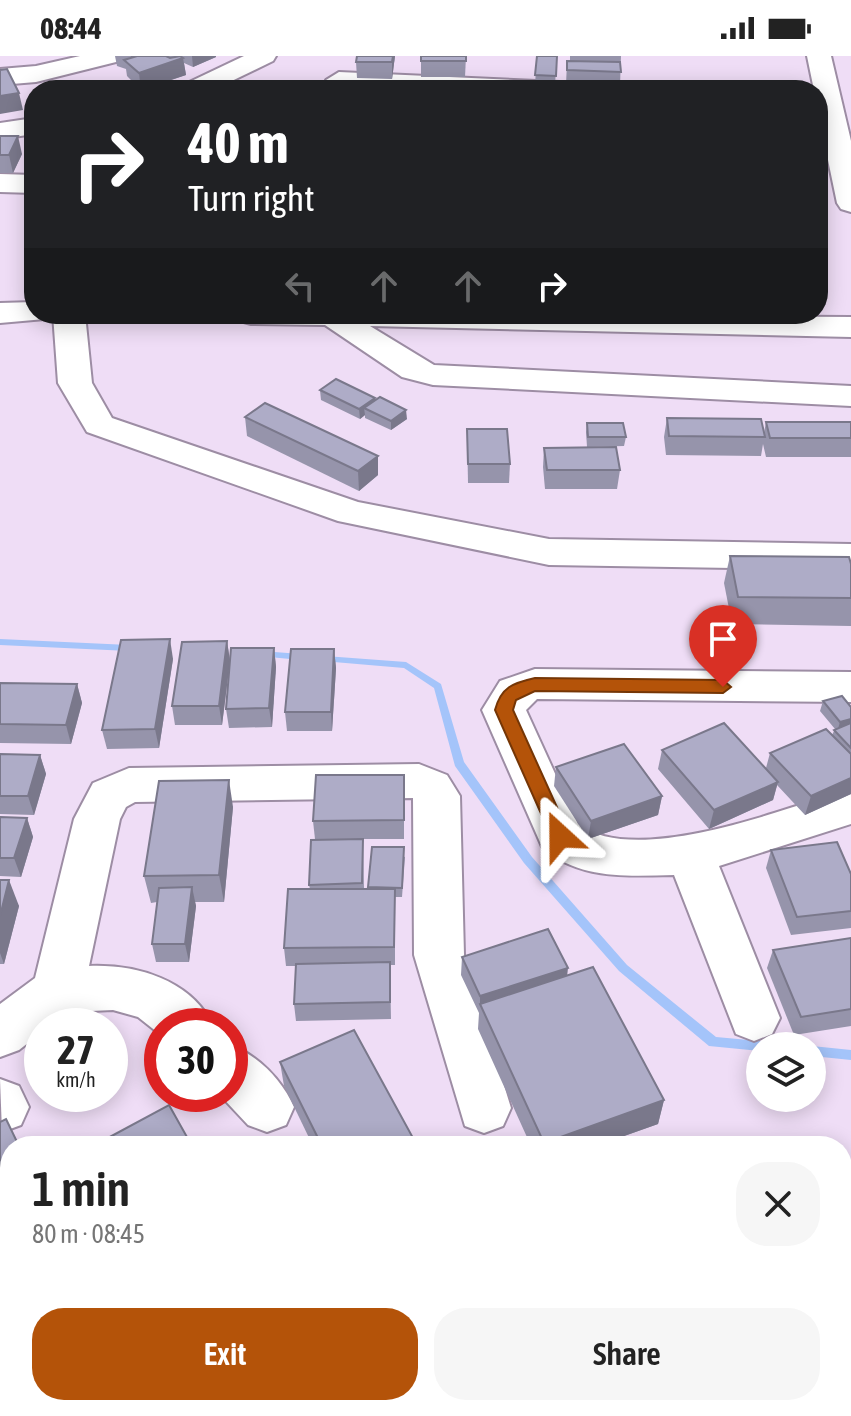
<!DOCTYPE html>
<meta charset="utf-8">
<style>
body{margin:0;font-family:"Asap Condensed",sans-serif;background:#f6f6f6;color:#222;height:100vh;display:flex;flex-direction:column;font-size:30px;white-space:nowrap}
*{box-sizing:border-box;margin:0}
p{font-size:26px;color:#767676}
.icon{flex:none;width:44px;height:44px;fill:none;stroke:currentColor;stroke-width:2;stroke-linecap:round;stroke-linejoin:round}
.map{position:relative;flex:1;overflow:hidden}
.side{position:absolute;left:0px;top:1080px;width:852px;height:280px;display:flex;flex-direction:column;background:#fff;border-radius:32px 32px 0 0;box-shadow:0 4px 20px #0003}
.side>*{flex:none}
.banner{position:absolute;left:24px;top:24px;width:804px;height:244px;border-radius:32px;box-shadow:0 4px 20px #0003;background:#202124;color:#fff;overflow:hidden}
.tools{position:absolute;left:746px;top:976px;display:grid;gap:16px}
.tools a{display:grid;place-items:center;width:80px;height:80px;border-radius:50%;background:#fff;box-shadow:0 4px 20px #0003;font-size:40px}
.speed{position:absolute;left:24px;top:952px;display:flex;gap:16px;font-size:40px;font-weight:700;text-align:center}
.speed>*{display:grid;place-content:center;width:104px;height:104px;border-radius:50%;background:#fff;box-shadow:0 4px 20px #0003;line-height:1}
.speed small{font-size:20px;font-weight:400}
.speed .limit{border:12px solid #d22;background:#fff;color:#111}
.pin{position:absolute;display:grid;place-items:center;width:68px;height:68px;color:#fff;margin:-82px -34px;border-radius:50% 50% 50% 0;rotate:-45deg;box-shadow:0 0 8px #0007}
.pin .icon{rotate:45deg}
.me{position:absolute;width:88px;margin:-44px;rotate:336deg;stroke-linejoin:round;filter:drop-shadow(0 0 6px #0008)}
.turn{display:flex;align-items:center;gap:28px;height:168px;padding:0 32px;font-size:36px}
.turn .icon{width:104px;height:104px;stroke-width:2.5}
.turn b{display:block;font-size:56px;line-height:68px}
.lanes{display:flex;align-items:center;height:76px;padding:0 32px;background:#0003;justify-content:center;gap:40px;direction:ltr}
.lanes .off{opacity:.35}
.round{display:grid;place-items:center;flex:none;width:84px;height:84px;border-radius:32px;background:#f6f6f6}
.head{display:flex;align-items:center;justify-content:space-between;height:136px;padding:0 32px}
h1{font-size:48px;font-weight:600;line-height:60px}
.action{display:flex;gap:16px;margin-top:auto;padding:16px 32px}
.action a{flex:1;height:92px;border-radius:32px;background:#b45309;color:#fff;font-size:32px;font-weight:600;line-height:92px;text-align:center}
.action a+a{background:#f6f6f6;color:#222}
.status{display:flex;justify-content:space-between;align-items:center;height:56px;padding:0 40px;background:#fff;direction:ltr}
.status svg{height:22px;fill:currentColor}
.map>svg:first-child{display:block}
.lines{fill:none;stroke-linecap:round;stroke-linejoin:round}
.stream{fill:#a4c4fa;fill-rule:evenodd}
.minor-casing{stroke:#9d8da4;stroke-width:4}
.minor{fill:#fff;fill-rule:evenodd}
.wall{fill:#9694ab}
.shaded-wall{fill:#7a788b}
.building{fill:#aeacc7;stroke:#7a788b;stroke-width:2}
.route{fill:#b45309;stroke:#753606;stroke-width:2}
</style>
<div class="status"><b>08:44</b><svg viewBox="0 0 49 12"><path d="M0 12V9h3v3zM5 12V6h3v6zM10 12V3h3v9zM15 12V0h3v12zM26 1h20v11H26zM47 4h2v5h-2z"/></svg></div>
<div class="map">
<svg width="851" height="1360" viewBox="0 0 851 1360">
<rect width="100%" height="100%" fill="#efddf6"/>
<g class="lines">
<g class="stream">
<path d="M0,583L129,589L134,592L129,595L0,589Z"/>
<path d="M261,595L301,598L306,601L301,604L258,600L256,598Z"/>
<path d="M325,600L406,606L441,628L464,706L532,801L627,909L716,981L760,985L764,986L766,990H760V995L709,990L619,915L524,807L455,710L434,632L404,612L322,605L320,603Z"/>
<path d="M811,990H812L851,994V1004L812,1000Z"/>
</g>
<defs>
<g id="minor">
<path d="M80,0H123L120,5L36,26L0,29V13L36,10Z"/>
<path d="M244,0H276L273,5L213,34H179L183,29Z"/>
<path d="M807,0H831L851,85V156L841,153L837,147L818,56V34H814Z"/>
<path d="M339,16L560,26L573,34H391L330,29L326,24Z"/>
<path d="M34,62V78L0,83V67Z"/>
<path d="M0,118L34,119V137L0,136Z"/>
<path d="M34,246V258H49L45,263L0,267V247Z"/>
<path d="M53,258H85L92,327L112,362L358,446L549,483L851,488V514L549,509L338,465L87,376L58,327Z"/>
<path d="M235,258L851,261V281L370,270L434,309L851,330V350L433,329L402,321L325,269L251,268L240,265Z"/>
<path d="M535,613L851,616V646L537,643L526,654L578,768C636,812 787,752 851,732V768L719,810L780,962L772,978L754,985L736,978L674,819C628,820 582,824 543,793L482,654L500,625Z"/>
<path d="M419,708L447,719L460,740L464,899L511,1052L503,1070L484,1077L465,1070L414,899L413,742L135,746L126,751L120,763L89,910C136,908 192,924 213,970H162V980L138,961L113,954L69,956L50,970H42V976L19,994L0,1001V948L35,922L74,763L93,727L129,712Z"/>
<path d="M230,989C258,999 282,1024 294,1051L286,1069L267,1076L248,1069L219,1038H230Z"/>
<path d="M0,1023L19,1030L29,1051L21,1069L2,1076Z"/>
</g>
</defs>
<use href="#minor" class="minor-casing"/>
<use href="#minor" class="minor"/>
</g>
<g class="wall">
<path d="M115,0H216V1L193,11L184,7L186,19L141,34L127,20L126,13L117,10Z"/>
<path d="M395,0L392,23L357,22L356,6Z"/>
<path d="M421,0H466L465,21H421Z"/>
<path d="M537,0H557L555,28H535Z"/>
<path d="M570,0H621L620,30L566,29L567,5H570Z"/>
<path d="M0,80L22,98L13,117H0Z"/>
<path d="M320,334L375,342V344L407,363L391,374L365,362V359L360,363L321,344Z"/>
<path d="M245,361L378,419L359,435L247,380Z"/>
<path d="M667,362L764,377L766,366H851V401H766L763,388L761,400L666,399L664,381Z"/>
<path d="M587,367L626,381L624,390L587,391L586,376Z"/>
<path d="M467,373L510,408L509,427H468Z"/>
<path d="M544,392L620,414L617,433H545L543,411Z"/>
<path d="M730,500L851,508V570L732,568L724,527Z"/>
<path d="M227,585L230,605L222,669H175L172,650Z"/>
<path d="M274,592L276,611L272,671L229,672L226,653Z"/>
<path d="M334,593L336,612L332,675H287L285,656Z"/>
<path d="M173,603L159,692L107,693L102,674Z"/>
<path d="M0,627L77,628L82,647L71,688L0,687Z"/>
<path d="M823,645L851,651V738L805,759L777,729L773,744L709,773L658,713L662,694L766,712L770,697L832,679L835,673L820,655Z"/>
<path d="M0,698L40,699L46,718L34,759L0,758Z"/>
<path d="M556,711L662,740L658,759L588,783L554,730Z"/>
<path d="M404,719V783H315L313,765Z"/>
<path d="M233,751L224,846H195L196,850L189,906H156L152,888L157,846L151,847L144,820Z"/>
<path d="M0,761L27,762L33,781L21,821L0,820Z"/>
<path d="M363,783L364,833H369L372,791L405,801L402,841H395V909H390L391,963L296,965L294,948L296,910H286L284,892L310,833L309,829Z"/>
<path d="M771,794L851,818V872L791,879L766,812Z"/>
<path d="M0,824L19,850L4,908H0Z"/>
<path d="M851,882V970L794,979L767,912L773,894Z"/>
<path d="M462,901L567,920L664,1044L658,1068L596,1090H531L478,973L479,957L461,919Z"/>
<path d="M280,1006L413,1082V1090H313L284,1030Z"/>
<path d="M842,1229H851V1341L842,1342Z"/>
</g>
<g class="shaded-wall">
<path d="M192,0H216V1L193,11Z"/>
<path d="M393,0H395L392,23V6Z"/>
<path d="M183,2L186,19L141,34L139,17Z"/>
<path d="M19,37L23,54L0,58V40Z"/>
<path d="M18,80L22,98L13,117L9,99Z"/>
<path d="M375,342V352H364L365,359L360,363L359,353Z"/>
<path d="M406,354L407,363L391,374V365Z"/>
<path d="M378,400V419L359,435L358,415Z"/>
<path d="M170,583L173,603L159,692L155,673Z"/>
<path d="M227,585L230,605L222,669L219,650Z"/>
<path d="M274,592L276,611L272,671L269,652Z"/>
<path d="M334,593L336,612L332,675L331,656Z"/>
<path d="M77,628L82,647L71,688L66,669Z"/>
<path d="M851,663V672L837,676L840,666Z"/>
<path d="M40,699L46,718L34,759L28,740Z"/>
<path d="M851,722V738L805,759L811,740Z"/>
<path d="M229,724L233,751L224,846L219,819Z"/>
<path d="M778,726L773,744L709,773L714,754Z"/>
<path d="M662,740L658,759L588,783L591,765Z"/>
<path d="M27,762L33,781L21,821L14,802Z"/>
<path d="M9,824L19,850L4,908L0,897V860Z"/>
<path d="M192,831L196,850L189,906L185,888Z"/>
<path d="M568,912L566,930L480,949V940Z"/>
<path d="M664,1044L658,1068L596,1090H543L544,1087Z"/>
<path d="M413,1082V1090H396Z"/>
</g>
<g class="building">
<path d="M131,0H166L170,2L180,0L183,2L139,17L124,4L134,1Z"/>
<path d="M357,0H393L392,6H356Z"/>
<rect x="421" y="0" width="45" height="5"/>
<path d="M537,0H557L556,20L535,19Z"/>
<path d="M567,5L620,6L621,16L567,14Z"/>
<path d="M7,13L19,37L0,40V14Z"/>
<path d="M564,28L621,30V34H565Z"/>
<path d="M0,80H18L9,99H0Z"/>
<path d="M336,323L375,342L359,353L320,334Z"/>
<path d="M380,341L406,354L391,365L364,352Z"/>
<path d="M265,347L378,400L358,415L245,361Z"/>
<path d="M667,362L761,363L765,381L669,380Z"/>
<path d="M766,366H851V382H770Z"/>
<path d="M587,367H623L626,381H588Z"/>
<path d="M467,373H507L510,408H468Z"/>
<path d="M616,391L620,414H547L544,392Z"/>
<path d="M730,500L849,501L851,508V542L738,541Z"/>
<path d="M170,583L155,673L102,674L121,584Z"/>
<path d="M227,585L219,650H172L182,586Z"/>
<path d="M231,592H274L269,652L226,653Z"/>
<path d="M291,593H334L331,656H285Z"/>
<path d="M0,627L77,628L66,669L0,668Z"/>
<path d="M842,640L851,651V663L840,666L823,645Z"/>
<path d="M724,667L778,726L714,754L662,694Z"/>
<path d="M851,667V692L834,674Z"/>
<path d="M826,673L851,698V722L811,740L770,697Z"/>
<path d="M624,688L662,740L591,765L556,711Z"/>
<path d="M0,698L40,699L28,740H0Z"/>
<path d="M316,719H404V764L313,765Z"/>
<path d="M229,724L219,819L144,820L159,725Z"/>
<path d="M0,761L27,762L14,802H0Z"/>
<path d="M363,783L362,827L309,829L311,784Z"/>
<path d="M837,786L851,818V855L797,861L771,794Z"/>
<path d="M372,791H404L402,832L368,831Z"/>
<path d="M0,824H9L0,860Z"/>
<path d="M192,831L185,888H152L159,832Z"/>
<path d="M288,833H395L394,891L284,892Z"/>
<path d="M548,873L568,912L480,940L462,901Z"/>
<path d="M851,882V953L801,961L773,894Z"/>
<path d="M390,906V946L294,948L296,908Z"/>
<path d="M593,911L664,1044L544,1087L480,948Z"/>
<path d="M354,974L413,1082L396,1090H322L280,1006Z"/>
<path d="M169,1049L192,1090H93Z"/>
<path d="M6,1063L19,1090H10V1189L0,1168V1066Z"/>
<rect x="842" y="1229" width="9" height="94"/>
<path d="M545,1350H586L592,1360H531Z"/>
</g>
<path class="route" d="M535,622L723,624L731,631L723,637L535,635L516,644L513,654L570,780L560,787L551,780L495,654C501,631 513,627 535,622Z"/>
</svg>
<div class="tools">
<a><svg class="icon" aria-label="layers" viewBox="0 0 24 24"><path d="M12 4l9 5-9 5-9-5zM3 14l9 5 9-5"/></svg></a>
</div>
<div class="speed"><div>27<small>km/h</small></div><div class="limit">30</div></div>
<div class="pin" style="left:723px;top:631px;background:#d93025"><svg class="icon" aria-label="arrive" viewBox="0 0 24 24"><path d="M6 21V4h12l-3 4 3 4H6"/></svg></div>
<svg class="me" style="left:560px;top:780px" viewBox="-20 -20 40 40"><path d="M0-17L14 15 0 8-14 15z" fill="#b45309" stroke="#fff" stroke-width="4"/></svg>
<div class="banner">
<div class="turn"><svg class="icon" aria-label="right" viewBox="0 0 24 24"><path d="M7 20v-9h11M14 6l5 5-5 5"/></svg><div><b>40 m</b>Turn right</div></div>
<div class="lanes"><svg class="icon off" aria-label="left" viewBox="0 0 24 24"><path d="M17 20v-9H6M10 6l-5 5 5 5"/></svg><svg class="icon off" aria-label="ahead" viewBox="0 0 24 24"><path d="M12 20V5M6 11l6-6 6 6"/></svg><svg class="icon off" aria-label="ahead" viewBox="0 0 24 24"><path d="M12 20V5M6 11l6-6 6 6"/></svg><svg class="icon" aria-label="right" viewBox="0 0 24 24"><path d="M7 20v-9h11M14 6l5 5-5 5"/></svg></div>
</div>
<section class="side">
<div class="head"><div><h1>1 min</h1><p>80 m · 08:45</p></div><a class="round"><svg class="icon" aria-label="close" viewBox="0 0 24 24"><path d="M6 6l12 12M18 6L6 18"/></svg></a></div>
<div class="action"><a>Exit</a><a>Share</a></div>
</section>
</div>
